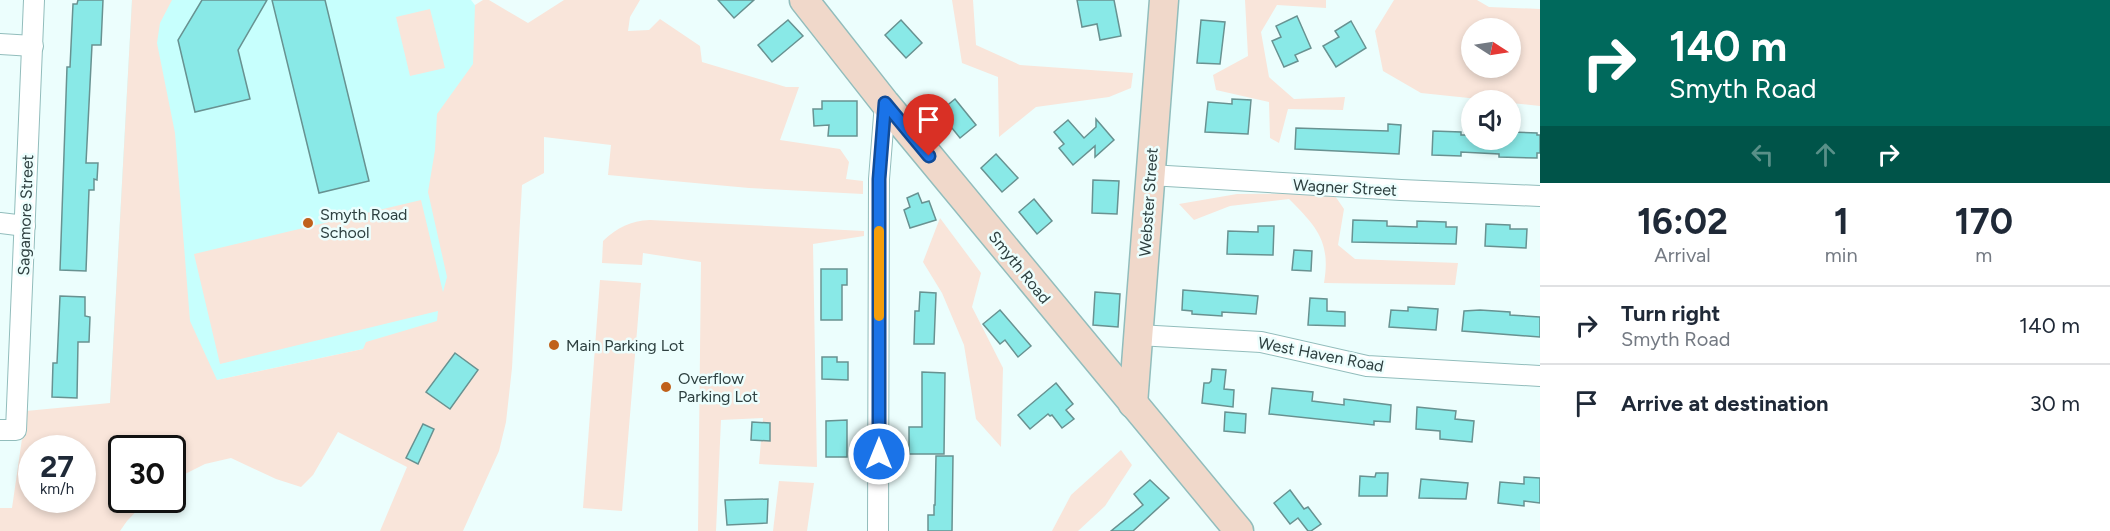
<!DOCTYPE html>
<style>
body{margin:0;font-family:Figtree,sans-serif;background:#f2f2f3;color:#1f2937;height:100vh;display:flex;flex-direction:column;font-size:22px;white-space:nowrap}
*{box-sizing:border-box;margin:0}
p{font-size:20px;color:#747a83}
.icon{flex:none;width:33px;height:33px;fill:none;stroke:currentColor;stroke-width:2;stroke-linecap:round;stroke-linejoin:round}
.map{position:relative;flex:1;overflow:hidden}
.panel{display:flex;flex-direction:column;background:#fff;width:570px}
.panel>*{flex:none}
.hud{background:#00695c;color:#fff;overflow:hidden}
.needle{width:39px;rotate:102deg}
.tools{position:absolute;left:1461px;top:18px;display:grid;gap:12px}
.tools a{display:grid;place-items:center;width:60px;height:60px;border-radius:50%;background:#fff;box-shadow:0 3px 9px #0003;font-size:30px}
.speed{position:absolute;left:18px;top:435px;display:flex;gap:12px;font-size:30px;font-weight:700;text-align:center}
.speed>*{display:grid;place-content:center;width:78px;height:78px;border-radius:50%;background:#fff;box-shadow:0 3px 9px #0003;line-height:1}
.speed small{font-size:15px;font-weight:400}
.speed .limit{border:3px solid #111;border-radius:9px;background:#fff;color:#111}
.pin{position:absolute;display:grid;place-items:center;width:51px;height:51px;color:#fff;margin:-62px -26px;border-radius:50% 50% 50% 0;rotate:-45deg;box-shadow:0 0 6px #0007}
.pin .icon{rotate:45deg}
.me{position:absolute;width:66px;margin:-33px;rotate:0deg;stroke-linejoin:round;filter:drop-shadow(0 0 4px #0008)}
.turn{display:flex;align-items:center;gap:21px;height:126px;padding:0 30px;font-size:27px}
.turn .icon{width:78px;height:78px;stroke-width:2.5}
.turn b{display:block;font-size:42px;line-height:51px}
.lanes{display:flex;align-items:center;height:57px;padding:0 30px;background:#0003;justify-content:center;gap:30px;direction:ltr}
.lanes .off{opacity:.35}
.eta{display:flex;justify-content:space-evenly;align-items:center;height:102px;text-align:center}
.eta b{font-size:36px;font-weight:700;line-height:42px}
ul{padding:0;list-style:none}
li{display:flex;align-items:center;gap:18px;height:78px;padding:0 30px;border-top:2px solid #e0e1e3}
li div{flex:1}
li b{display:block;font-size:22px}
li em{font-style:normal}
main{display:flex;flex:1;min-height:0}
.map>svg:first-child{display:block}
.built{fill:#c7fffd}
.green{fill:#f9e5da;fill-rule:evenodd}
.building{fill:#89e9e7;stroke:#689291;stroke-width:1.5}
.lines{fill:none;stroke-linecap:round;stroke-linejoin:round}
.street-casing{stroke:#92bdbc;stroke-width:22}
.secondary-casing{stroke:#92bdbc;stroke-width:31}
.street{stroke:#fff;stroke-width:20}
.secondary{stroke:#f0d8ca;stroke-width:28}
.route-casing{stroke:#114b97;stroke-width:15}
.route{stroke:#1a73e8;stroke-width:10}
.slow{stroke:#f59e0b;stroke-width:10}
.poi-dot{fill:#c0611b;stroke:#ecfefd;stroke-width:2}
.labels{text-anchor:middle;stroke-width:5;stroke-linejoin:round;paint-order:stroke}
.street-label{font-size:16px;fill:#2e4040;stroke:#ecfefd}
.poi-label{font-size:16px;fill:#2e4040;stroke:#ecfefd;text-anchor:start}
</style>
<main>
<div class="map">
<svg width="1540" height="531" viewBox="0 0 1540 531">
<rect width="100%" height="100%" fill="#ecfefd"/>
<path class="built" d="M132,0H471L516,58L485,323L110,403Z"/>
<g class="green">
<path d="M132,0H172L160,23L157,43L175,133L190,321L217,380L363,349L366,342L437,321L438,311L220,364L194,254L421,200L443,292L447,277L428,192L435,150L437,114L473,64L475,5L483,0H489L528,23L564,0H640L630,17L628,31L649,30L660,19L700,46L702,62L786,87H799L780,140L840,149L849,162L846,179L863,181V194L749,188L608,175L611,145L544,137V173L522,185L512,368L506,422L499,451L463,531H380L407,467L338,432L313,475L301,487L276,479L231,458L205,464L173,480L172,448H122V500H147L127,521L120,531H0V508H12L26,411L110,403ZM32,448H82V500H32Z"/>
<path d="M952,0H973L976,45L1020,65L1133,73L1131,88L1109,97L1036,107L999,137L998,77L962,63Z"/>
<path d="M1245,0H1326V8L1277,5L1261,32L1269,77L1294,99L1345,97L1343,110L1288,109L1279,143L1270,138L1269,102L1216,90L1213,75L1248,56Z"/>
<path d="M1394,0H1477L1489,7L1540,9V106L1511,103L1510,100H1488L1421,93L1383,71L1375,31ZM1472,28H1510V68H1472Z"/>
<path d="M430,9L445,68L410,76L396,17Z"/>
<path d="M1333,193L1344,209L1338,245L1355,259L1458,263L1455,285L1324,283C1331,242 1317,227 1289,199L1230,206L1194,220L1179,204L1237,194Z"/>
<path d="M940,218L981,273L972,307L1003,368L1001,447L976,419L964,345L942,293L923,262Z"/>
<path d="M650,220L864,231V236L813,244L817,467L759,464L763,418L721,420L716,531H698L701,262L643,253L642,265L602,263L603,241C618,227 630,221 650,220Z"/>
<path d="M600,280L641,283L622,511L583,508Z"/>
<path d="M1121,450L1132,465L1105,506L1078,531H1052L1071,495Z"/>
<path d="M779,481L814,483L807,531H773Z"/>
</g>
<g class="building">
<path d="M78,0H103L101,45H92L86,163H98L97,180L94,179V190H89L86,271L60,270L67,67H70L73,4H77Z"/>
<path d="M202,0H267L238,50L250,99L195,112L178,40Z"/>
<path d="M272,0H325L369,181L319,193Z"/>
<path d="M718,0H754L734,18Z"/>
<path d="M1077,0H1114L1121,36L1100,40L1097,24L1082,27Z"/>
<path d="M1297,16L1311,48L1295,55L1298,61L1284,67L1272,41L1281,37L1276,26Z"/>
<path d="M788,20L803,36L772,62L758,45Z"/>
<path d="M901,20L922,43L906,58L885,35Z"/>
<path d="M1201,20L1225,22L1220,64L1197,63Z"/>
<path d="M1351,21L1366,48L1336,67L1323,46L1339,37L1335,31Z"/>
<path d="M955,99L976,125L960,138L939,112Z"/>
<path d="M1232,99L1251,100L1248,134L1205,132L1208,102L1232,104Z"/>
<path d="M822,101H857V136H828L829,125L814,126L813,109H822Z"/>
<path d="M1096,119L1114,140L1095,157V146L1073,165L1059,148L1064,144L1054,132L1068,120L1084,138L1096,127Z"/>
<path d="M1388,124L1401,125L1399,154L1295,149L1296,128L1388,131Z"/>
<path d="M1433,131L1461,132V135H1472V140H1510V132L1537,133V135H1540V153H1537V158L1499,157V154L1461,152V156L1432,155Z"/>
<path d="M996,154L1018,178L1002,192L981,168Z"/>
<path d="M1093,180L1119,181L1117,214L1092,213Z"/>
<path d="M918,193L922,203L929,201L936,220L910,228L904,210L910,207L907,198Z"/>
<path d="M1034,199L1052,221L1037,234L1019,212Z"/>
<path d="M1353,220L1387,221V226L1417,227V221L1446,222V227H1457L1456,244L1352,242Z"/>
<path d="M1486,224L1510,225V229H1527L1526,248L1485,246Z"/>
<path d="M1258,226H1274L1273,255L1227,254L1228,231L1258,232Z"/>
<path d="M1294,250L1312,251L1311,271L1292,270Z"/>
<path d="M821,269H847V285H842V320H821Z"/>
<path d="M1183,290L1258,296L1256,314L1222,312V316L1192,314V311L1182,310Z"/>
<path d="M920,292L936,293L934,344H914L915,311H919Z"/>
<path d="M1095,292L1120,294L1118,327L1093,325Z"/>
<path d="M60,296L85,297V316L90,317L89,342H78L77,398L52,397L53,363H57Z"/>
<path d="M1310,298L1327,299V311L1345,312V326L1308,325Z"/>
<path d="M1408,307L1438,309L1436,330L1389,327L1391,310L1408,311Z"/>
<path d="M1000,310L1031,346L1018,357L1005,340L1000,344L983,324Z"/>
<path d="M1480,310L1510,312V315L1540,317V337L1462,331L1464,311Z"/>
<path d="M455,353L478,370L450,409L426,392Z"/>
<path d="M822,357H837V362H848V380L822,379Z"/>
<path d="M1212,369L1226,370L1224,389L1234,390L1233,407L1202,403L1204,383H1209L1211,381Z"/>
<path d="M922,372L945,373L944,454H909V427H922Z"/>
<path d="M1056,383L1073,404L1066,410L1074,419L1062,428L1052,415L1050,416L1048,414L1030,429L1018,415Z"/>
<path d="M1272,388L1313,392L1312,401L1344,405V399L1391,405L1390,422L1374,421V425L1269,414Z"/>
<path d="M1417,407L1456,411L1455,419L1474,421L1472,442L1440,439V431L1416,429Z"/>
<path d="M1225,412L1246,414L1245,433L1224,431Z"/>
<path d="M847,420V457H826V421Z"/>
<path d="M752,422L770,423V441L751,440Z"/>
<path d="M423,424L434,429L418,464L406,458Z"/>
<path d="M936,456H953L952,531H928V515H934V505H935Z"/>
<path d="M1376,473H1388L1387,496H1359L1360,476L1375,477Z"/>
<path d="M1524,477L1540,478V503L1524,501V506L1498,503L1500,482L1524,484Z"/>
<path d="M1421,479L1468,483L1466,499L1419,498Z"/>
<path d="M1150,480L1169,498L1133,531H1111L1143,505L1134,494Z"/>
<path d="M1290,490L1304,509L1308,507L1321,524L1311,531H1308L1298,518L1290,524L1274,503Z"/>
<path d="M768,499L767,523L727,525L725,500Z"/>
</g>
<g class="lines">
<defs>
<g id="street">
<path d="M0,44L33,46"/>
<path d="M1150,175L1401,190L1540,196"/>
<path d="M0,223L25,226"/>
<path d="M1138,335L1261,342L1367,366L1540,376"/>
<path d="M0,430H16L34,0"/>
<path d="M878,531L879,179L885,103"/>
</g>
<g id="secondary">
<path d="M804,0L885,103L1239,531"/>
<path d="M1133,404L1164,0"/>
</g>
</defs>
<use href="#street" class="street-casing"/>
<use href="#secondary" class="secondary-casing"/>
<use href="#street" class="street"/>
<use href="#secondary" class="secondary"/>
</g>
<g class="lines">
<defs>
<path id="route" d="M879,454V179L885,103L929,156"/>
</defs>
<use href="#route" class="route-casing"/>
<use href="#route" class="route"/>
<path class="slow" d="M879,316V231"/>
</g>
<g class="poi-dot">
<circle cx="308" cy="223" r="6"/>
<circle cx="554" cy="345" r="6"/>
<circle cx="666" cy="387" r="6"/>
</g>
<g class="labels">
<g class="street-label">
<text transform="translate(1345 187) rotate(3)" y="6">Wagner Street</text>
<text transform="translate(1148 202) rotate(-86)" y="6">Webster Street</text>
<text transform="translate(25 215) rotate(-88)" y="6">Sagamore Street</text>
<text transform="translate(1020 267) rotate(51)" y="6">Smyth Road</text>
<text transform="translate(1321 354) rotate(11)" y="6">West Haven Road</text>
</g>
<g class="poi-label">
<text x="320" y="220">Smyth Road<tspan x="320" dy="18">School</tspan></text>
<text x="566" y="351">Main Parking Lot</text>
<text x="678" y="384">Overflow<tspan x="678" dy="18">Parking Lot</tspan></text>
</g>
</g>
</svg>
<div class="tools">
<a><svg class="needle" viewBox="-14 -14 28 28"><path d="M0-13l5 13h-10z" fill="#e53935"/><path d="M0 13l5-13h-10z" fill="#747a83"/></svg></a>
<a><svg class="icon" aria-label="sound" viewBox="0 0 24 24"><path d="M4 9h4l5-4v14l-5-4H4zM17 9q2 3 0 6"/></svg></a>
</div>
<div class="speed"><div>27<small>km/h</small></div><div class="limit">30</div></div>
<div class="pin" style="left:929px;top:156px;background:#d93025"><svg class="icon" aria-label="arrive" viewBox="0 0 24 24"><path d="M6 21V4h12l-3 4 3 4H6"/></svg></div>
<svg class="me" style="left:879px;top:454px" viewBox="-20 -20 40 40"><circle r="17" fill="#1a73e8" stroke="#fff" stroke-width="3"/><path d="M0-11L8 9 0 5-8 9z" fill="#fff"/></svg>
</div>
<section class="panel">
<div class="hud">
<div class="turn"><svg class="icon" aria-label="right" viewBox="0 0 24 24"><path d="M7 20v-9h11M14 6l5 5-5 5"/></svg><div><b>140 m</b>Smyth Road</div></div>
<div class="lanes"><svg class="icon off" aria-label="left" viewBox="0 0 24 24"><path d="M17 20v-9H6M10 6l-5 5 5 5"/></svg><svg class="icon off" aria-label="ahead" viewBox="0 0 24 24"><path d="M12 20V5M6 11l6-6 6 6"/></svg><svg class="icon" aria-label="right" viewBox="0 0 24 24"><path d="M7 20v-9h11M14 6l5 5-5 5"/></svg></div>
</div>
<div class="eta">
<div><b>16:02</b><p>Arrival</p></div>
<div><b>1</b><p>min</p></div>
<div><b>170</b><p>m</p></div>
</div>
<ul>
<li><svg class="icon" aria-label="right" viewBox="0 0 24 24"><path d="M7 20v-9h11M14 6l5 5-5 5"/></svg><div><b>Turn right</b><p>Smyth Road</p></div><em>140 m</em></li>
<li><svg class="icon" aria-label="arrive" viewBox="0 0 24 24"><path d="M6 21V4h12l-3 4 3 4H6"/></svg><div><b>Arrive at destination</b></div><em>30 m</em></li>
</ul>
</section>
</main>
